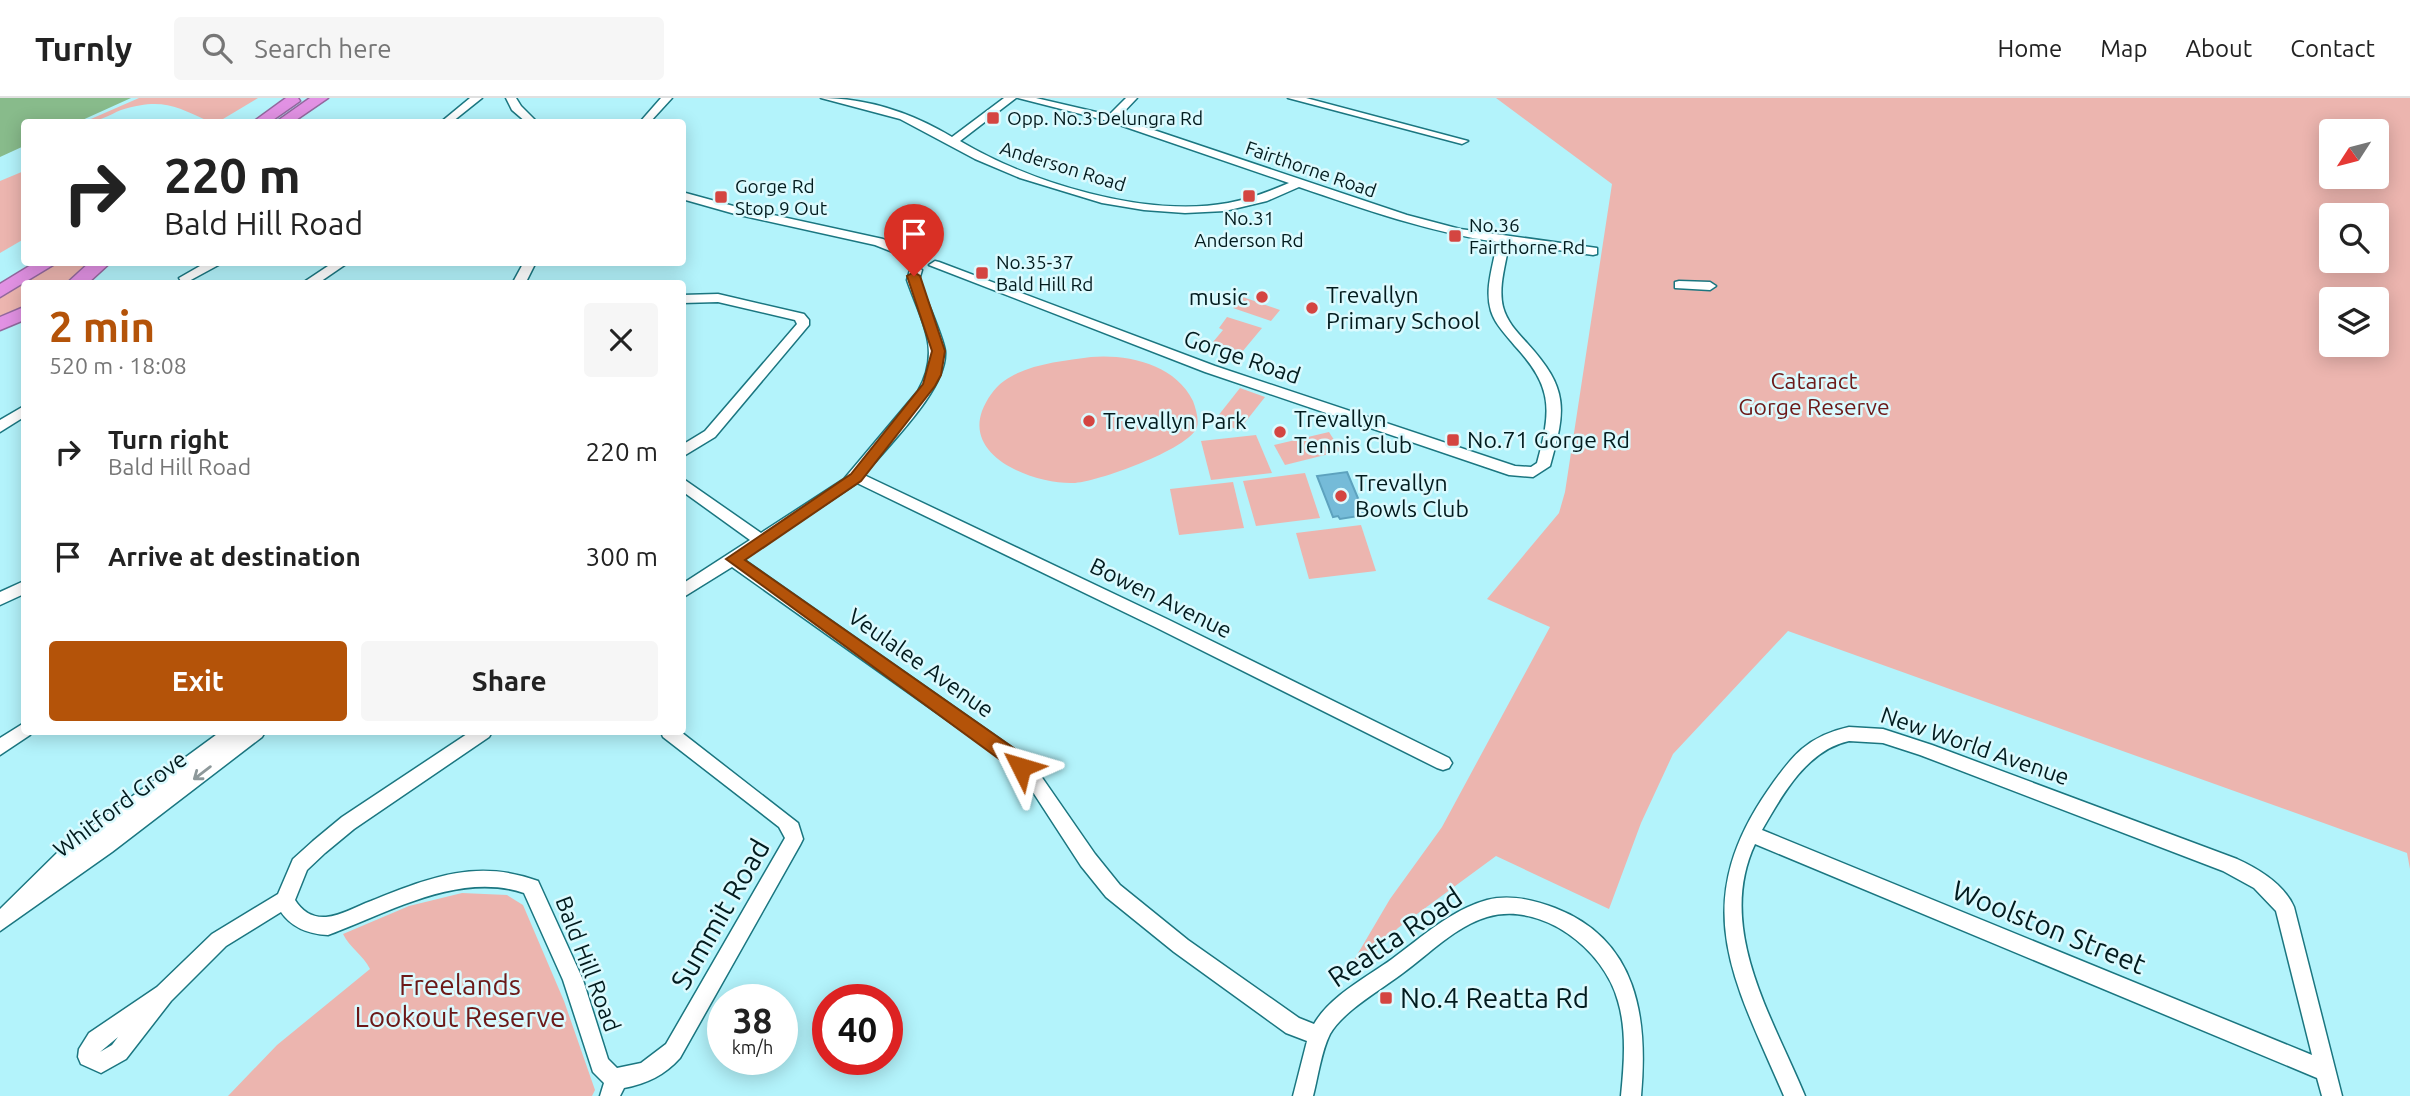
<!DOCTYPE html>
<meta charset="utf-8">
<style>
body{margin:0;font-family:Ubuntu,sans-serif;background:#f6f6f6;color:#222;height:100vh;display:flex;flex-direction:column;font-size:26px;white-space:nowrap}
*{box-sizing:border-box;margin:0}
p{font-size:23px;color:#767676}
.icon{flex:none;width:38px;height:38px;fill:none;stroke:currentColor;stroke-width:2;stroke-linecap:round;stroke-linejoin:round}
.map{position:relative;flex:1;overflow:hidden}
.side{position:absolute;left:21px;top:182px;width:665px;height:455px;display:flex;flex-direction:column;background:#fff;border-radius:7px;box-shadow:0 4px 18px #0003}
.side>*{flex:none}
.hud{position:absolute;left:21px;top:21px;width:665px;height:147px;border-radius:7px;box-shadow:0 4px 18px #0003;background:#fff;color:#222;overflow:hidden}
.needle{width:46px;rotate:234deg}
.tools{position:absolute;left:2319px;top:21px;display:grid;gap:14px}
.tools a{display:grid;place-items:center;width:70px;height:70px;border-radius:7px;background:#fff;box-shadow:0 4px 18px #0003;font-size:35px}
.speed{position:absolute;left:707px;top:886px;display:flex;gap:14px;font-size:35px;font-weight:700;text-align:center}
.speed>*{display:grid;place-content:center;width:91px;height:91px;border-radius:50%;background:#fff;box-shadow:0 4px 18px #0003;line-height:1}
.speed small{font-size:18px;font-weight:400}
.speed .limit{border:10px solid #d22;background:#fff;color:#111}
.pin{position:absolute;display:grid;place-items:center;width:60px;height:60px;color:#fff;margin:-72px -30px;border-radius:50% 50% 50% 0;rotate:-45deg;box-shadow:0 0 7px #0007}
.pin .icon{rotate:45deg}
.me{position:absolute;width:77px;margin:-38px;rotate:310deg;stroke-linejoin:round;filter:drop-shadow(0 0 5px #0008)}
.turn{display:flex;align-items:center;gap:24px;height:147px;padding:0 28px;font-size:32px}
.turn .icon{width:91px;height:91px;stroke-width:2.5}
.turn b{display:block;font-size:49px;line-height:60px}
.round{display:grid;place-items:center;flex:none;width:74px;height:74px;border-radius:7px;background:#f6f6f6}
.summary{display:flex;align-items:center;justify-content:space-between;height:119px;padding:0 28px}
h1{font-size:42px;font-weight:700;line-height:52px;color:#b45309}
.button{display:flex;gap:14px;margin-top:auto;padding:14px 28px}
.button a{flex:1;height:80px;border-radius:7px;background:#b45309;color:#fff;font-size:28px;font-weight:700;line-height:80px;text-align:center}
.button a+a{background:#f6f6f6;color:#222}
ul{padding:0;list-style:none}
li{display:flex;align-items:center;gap:21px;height:105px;padding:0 28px}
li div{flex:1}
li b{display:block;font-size:26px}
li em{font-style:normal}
header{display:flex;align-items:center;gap:42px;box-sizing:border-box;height:98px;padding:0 35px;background:#fff;border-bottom:2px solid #e0e0e0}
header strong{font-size:33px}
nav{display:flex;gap:38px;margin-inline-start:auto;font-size:24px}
.search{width:490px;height:63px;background:#f6f6f6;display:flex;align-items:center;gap:18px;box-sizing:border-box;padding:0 24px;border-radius:7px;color:#767676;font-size:26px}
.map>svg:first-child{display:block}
.green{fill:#ecb5af;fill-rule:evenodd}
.water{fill:#88bb8b}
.building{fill:#75bbd8;stroke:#5da2be;stroke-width:2}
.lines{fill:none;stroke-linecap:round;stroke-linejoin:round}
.minor-casing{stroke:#1b7680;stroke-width:3}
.highway-casing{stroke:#93689e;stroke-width:3}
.minor{fill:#fff;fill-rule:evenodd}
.highway{fill:#e191e3;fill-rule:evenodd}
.oneway{stroke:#8d989a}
.route{fill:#b45309;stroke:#753606;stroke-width:2}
.poi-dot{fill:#d44541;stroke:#dbfafe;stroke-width:2.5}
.labels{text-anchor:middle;stroke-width:5;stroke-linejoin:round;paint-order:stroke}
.far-poi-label{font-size:19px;fill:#021b1e;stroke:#dbfafe;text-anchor:start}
.far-street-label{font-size:19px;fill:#021b1e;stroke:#dbfafe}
.poi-label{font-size:23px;fill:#021b1e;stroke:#dbfafe;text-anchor:start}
.street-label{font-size:23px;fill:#021b1e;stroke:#dbfafe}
.park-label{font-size:23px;fill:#6c1918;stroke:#dbfafe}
.near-street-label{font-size:28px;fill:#021b1e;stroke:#dbfafe}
.near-park-label{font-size:28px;fill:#6c1918;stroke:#dbfafe}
.near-poi-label{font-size:28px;fill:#021b1e;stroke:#dbfafe;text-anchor:start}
</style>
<header>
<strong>Turnly</strong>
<div class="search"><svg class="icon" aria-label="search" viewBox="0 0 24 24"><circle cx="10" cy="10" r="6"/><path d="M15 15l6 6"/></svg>Search here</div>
<nav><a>Home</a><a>Map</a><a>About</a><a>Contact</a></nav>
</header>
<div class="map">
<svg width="2410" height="998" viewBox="0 0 2410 998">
<rect width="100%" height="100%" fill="#b3f3fb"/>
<g class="green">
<path d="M139,0H258L218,24H210C174,7 161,0 121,12C109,17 97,25 84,24Z"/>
<path d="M1496,0H2410V771L2407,755L1788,533L1673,656L1641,725L1609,811L1496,758L1398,830L1350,879L1347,874L1390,801L1442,729L1550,529L1487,501L1559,415L1565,394L1612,86ZM2331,33H2376V79H2331ZM2331,117H2376V163H2331ZM2331,201H2376V247H2331Z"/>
<path d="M24,73V141L0,155V83Z"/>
<path d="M58,165H92L64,185L24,186V208L0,220V198Z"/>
<path d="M1242,199H1243L1280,212L1271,223L1233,210Z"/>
<path d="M1227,219L1262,230L1242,254L1213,244L1223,232L1219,230Z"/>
<path d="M1091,259C1128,256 1175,266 1193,303C1196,311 1199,322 1197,329C1190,351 1095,385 1073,385C1036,386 965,361 982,313C987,301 994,290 1004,283C1027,266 1063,263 1091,259Z"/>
<path d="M1240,290L1265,299L1239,332L1214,323Z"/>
<path d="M1329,334L1341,353L1285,367L1274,347Z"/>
<path d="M1256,337L1272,375L1211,382L1201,343Z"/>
<path d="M1305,375L1320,420L1256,428L1243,383Z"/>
<path d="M1233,384L1244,430L1179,437L1170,391Z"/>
<path d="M1361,427L1376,473L1309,481L1296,435Z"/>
<path d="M462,795L507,797L523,807L564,903L595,992L592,998H228L277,947L370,871C363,857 350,850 343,836L409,808Z"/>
</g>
<path class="water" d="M0,0H131L78,24H24V48L0,59Z"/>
<path class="building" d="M1347,374L1365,417L1340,421L1338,418L1333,419L1317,378Z"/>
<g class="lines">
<defs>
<g id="minor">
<path d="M470,0H482L452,24H441Z"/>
<path d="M506,0H516L521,8L537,24H526L512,12Z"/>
<path d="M661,0H672L650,24H640Z"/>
<path d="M821,0C867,0 912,15 952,39L1004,0H1016L960,43C1031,85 1145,120 1228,105C1250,101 1268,94 1289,85L1108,23L1018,0H1036L1109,17L1126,0H1137L1118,20L1407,117L1460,131L1597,150V156L1593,157L1509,145C1506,166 1498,188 1503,209C1507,224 1517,234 1527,245C1569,291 1566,311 1550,368L1533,379L1509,377L1205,274L929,167L935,163L939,164L1215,268L1515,368L1531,369L1537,365C1551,313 1554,290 1515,248C1506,237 1495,226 1491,213C1484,190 1494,166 1497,144C1428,134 1364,111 1299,89L1267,103L1225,113L1185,115L1144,112L1102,105L1020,80L975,61L900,21Z"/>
<path d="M1288,0H1306L1468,43L1462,46Z"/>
<path d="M682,94L737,109L883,141L919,158L913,162L875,147L735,116L682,101Z"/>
<path d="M207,164H224L189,183H181L179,180Z"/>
<path d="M334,164H349L317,186H301Z"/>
<path d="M524,164H536L525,186H512Z"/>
<path d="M916,168L922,172L919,182C925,199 943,238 945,253C948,291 887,348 864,377L1167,521L1449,660L1452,665L1449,670L1443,672L1437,670L1155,529L857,385L743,461L1014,651L1041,678L1095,756L1120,787L1188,842L1299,920L1314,926C1330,898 1367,879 1392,861C1422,839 1451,812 1487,802C1510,796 1534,802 1555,810C1638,842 1648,920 1641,998H1621C1624,967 1627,933 1618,903C1604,851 1542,803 1487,819C1456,828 1429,856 1403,875C1382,891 1343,913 1330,936C1321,954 1318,979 1313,998H1293L1307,943L1286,935L1174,854L1106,799L1081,768L1029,688L1002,661L732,469L682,500V486L750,442L682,393V380L761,435L844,381L918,293C942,251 921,223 907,182L910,172Z"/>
<path d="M1679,183L1710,184L1716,188L1710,192L1675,190V184Z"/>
<path d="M718,196L804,216L809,222V227L715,339L682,359V347L705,333L797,226L795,222L718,204L682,205V197Z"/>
<path d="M24,308V319L0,334V322Z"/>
<path d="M24,483V496L0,507V494Z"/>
<path d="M24,625V634H32L30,637L0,657V640Z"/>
<path d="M1849,629L1883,631L1932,647L2237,761C2259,771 2284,786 2294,809L2342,998H2322L2317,980L1755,746C1715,831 1774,922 1805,998H1784C1735,884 1687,809 1768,692C1791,659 1807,638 1849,629ZM1849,643L1883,645L1920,657L2223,773L2254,790L2276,813L2312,957L1762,732C1782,697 1807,652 1849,643Z"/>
<path d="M220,634H240L239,637L244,634H265L262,639L112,754L0,833V811L63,749Z"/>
<path d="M470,634H492L489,639L354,731L325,755L307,772L295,802C302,813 312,820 326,819C341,818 357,808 371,803C429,780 476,760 538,783L583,882L608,961L617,970L641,965L666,946L785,740L779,729L663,639L661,634H681L798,725L803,741L800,747L680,960C665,977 646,986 624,990L620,998H600L604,985L593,974L563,882L524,795C459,773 388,815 328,837C309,836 292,830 281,814L226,848L171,903L126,961L101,975L81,966L78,959L79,951L89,935L157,889L212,836L278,796L293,761L313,743L342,719ZM118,939L112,947L100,954Z"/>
</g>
<g id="highway">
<path d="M286,0H298L300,3L270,24H253Z"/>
<path d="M310,0H328L293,24H276Z"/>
<path d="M36,164H58L0,199V186Z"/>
<path d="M90,164H111L87,186H66Z"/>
<path d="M24,209V222L0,232V219Z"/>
</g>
</defs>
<use href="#minor" class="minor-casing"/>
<use href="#highway" class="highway-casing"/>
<use href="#minor" class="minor"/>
<use href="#highway" class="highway"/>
</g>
<defs><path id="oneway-shaft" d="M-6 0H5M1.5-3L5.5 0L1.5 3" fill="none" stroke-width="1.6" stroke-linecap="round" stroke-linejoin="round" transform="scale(1.75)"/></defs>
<use class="oneway" href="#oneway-shaft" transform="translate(202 675) rotate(143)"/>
<path class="route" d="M914,174L920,178L945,253L941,277L935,288L861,383L745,462L1015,651L1030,669L1028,675L1021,677L726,461L851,376L923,286L932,253L907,178Z"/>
<g class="poi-dot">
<rect x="986" y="13" width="14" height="14" rx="3.5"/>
<rect x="1242" y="91" width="14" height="14" rx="3.5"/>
<rect x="714" y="92" width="14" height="14" rx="3.5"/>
<rect x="1448" y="131" width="14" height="14" rx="3.5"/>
<rect x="975" y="168" width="14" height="14" rx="3.5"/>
<circle cx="1262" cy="199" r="7"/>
<circle cx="1312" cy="210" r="7"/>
<circle cx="1089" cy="323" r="7"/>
<circle cx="1280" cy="334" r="7"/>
<rect x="1446" y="335" width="14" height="14" rx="3.5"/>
<circle cx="1341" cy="398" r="7"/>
<rect x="1379" y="893" width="14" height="14" rx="3.5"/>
</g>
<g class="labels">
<g class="far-poi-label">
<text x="1007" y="27">Opp. No.3 Delungra Rd</text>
<text x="735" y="95">Gorge Rd<tspan x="735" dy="22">Stop 9 Out</tspan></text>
<text x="1249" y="127" text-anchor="middle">No.31<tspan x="1249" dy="22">Anderson Rd</tspan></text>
<text x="1469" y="134">No.36<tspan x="1469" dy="22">Fairthorne Rd</tspan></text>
<text x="996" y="171">No.35-37<tspan x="996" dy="22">Bald Hill Rd</tspan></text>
</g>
<g class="far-street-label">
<text transform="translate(1063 68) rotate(17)" y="7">Anderson Road</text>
<text transform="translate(1311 71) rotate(19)" y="7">Fairthorne Road</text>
</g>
<g class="poi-label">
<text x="1326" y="205">Trevallyn<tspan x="1326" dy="26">Primary School</tspan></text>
<text x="1248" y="207" text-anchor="end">music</text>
<text x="1294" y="329">Trevallyn<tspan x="1294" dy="26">Tennis Club</tspan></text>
<text x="1103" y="331">Trevallyn Park</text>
<text x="1467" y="350">No.71 Gorge Rd</text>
<text x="1355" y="393">Trevallyn<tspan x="1355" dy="26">Bowls Club</tspan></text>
</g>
<g class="street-label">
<text transform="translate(1242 259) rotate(19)" y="8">Gorge Road</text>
<text transform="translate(1161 500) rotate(26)" y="8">Bowen Avenue</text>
<text transform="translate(921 565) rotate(35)" y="8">Veulalee Avenue</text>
<text transform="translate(1975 648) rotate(19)" y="8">New World Avenue</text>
<text transform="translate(120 706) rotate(-37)" y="8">Whitford Grove</text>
<text transform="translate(588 866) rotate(69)" y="8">Bald Hill Road</text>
</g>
<g class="park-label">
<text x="1814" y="291">Cataract<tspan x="1814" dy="26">Gorge Reserve</tspan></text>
</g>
<g class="near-street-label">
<text transform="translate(720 816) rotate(-60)" y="10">Summit Road</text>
<text transform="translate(2049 829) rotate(22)" y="10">Woolston Street</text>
<text transform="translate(1395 839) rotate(-34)" y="10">Reatta Road</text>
</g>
<g class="near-park-label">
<text x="460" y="897">Freelands<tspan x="460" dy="32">Lookout Reserve</tspan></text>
</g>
<g class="near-poi-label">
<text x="1400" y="910">No.4 Reatta Rd</text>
</g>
</g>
</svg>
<div class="tools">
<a><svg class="needle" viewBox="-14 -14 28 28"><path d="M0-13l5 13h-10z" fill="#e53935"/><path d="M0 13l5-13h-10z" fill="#767676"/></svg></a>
<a><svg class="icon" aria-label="search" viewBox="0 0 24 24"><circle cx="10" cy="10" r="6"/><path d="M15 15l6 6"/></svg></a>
<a><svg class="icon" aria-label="layers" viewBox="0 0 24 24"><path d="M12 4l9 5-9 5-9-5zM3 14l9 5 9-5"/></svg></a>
</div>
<div class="speed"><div>38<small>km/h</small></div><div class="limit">40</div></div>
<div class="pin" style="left:914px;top:178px;background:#d93025"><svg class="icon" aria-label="arrive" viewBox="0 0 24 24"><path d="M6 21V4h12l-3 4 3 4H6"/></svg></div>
<svg class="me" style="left:1021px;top:669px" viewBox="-20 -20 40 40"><path d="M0-17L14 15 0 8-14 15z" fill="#b45309" stroke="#fff" stroke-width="4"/></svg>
<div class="hud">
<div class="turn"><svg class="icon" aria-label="right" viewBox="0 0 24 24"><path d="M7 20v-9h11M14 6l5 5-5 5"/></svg><div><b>220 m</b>Bald Hill Road</div></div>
</div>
<section class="side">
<div class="summary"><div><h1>2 min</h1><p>520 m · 18:08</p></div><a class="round"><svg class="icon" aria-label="close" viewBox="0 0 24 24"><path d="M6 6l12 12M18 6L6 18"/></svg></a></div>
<ul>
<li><svg class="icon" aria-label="right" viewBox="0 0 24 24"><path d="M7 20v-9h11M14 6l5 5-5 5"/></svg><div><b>Turn right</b><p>Bald Hill Road</p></div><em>220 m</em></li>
<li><svg class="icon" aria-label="arrive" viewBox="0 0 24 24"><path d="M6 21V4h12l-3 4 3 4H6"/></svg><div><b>Arrive at destination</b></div><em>300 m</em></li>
</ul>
<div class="button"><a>Exit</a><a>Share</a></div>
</section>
</div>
